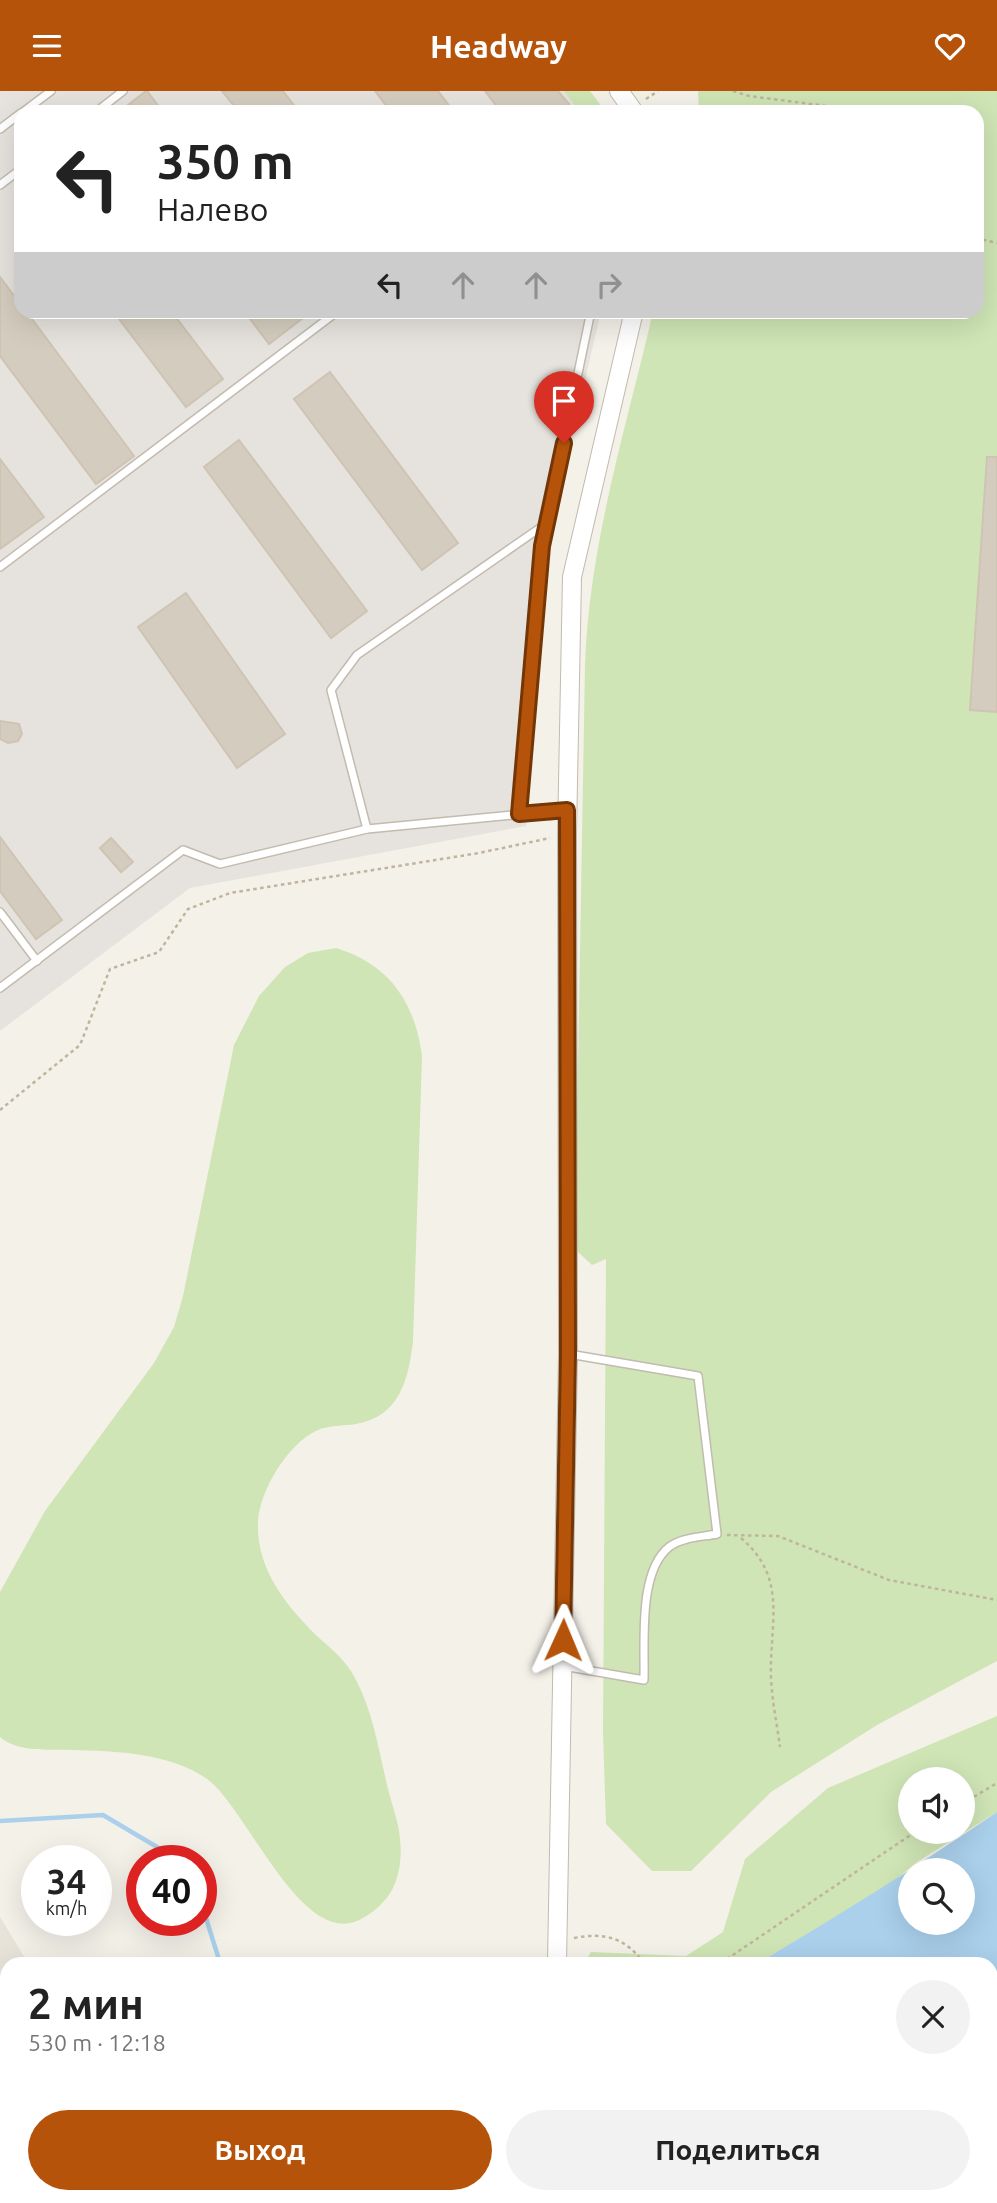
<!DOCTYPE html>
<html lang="ru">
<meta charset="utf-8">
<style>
body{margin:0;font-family:Ubuntu,sans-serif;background:#f2f2f2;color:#222;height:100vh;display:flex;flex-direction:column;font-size:26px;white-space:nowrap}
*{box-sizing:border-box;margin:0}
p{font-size:23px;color:#767676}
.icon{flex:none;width:38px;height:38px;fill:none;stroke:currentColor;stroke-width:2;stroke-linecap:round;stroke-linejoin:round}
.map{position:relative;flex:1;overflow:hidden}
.drawer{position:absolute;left:0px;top:1866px;width:998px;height:247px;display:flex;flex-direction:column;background:#fff;border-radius:21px 21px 0 0;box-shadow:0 7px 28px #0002}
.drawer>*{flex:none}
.top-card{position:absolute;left:14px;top:14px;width:970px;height:214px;border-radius:21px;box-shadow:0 7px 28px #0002;background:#fff;color:#222;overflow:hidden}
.buttons{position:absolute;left:898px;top:1676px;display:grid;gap:14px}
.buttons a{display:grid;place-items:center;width:77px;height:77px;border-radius:50%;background:#fff;box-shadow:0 7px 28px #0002;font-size:35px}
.speed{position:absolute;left:21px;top:1754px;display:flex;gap:14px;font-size:35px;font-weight:700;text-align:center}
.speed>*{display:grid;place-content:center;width:91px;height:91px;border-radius:50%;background:#fff;box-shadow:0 7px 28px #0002;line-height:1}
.speed small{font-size:18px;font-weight:400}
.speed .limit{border:10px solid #d22;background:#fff;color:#111}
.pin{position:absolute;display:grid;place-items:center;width:60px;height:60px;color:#fff;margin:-72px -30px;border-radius:50% 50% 50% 0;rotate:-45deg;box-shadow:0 0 7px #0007}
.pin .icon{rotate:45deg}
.me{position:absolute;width:77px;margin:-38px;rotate:1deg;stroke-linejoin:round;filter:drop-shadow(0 0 5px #0008)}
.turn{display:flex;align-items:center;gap:24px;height:147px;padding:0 28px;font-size:32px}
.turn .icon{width:91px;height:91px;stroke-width:2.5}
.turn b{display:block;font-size:49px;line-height:60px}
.lanes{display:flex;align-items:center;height:66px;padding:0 28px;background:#0003;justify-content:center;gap:35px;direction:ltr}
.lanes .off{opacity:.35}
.round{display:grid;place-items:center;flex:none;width:74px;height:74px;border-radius:37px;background:#f2f2f2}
.summary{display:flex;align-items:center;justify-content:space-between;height:119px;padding:0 28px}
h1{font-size:42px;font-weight:600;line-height:52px}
.primary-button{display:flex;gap:14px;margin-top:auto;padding:14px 28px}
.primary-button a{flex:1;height:80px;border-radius:42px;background:#b45309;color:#fff;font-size:28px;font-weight:600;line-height:80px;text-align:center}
.primary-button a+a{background:#f2f2f2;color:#222}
header{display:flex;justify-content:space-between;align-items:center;height:91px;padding:0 28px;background:#b45309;color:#fff;font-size:32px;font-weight:600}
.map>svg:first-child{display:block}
.residential{fill:#e7e3d8}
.industrial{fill:#e6e3de}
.green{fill:#cfe5b5;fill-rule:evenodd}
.water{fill:#aad0ec;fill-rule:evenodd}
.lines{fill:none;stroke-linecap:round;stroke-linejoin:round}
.stream{stroke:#aad0ec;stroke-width:4.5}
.building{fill:#d4cdbf;stroke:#cfc4b3;stroke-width:2}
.service-casing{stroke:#c2bbaf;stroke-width:10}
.minor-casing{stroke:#c2bbaf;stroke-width:17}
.tertiary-casing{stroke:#c2bbaf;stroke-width:20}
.path{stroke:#bfb49e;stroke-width:2.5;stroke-dasharray:3.5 3.5;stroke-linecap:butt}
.service{stroke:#fff;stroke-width:7}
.minor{stroke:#fff;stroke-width:14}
.tertiary{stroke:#fff;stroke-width:18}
.route-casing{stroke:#753606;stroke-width:18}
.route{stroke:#b45309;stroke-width:12}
</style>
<header><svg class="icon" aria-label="menu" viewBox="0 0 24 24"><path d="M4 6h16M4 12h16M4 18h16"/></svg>Headway<svg class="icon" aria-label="heart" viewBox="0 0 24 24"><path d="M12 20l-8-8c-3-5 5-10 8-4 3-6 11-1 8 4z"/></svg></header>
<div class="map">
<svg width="997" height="2112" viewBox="0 0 997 2112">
<rect width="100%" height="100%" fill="#f4f1e9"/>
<g class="residential">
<path d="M0,1826L28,1872H7V2105H37L11,2112H0Z"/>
<path d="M43,2105H310L313,2112H47Z"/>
</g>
<path class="industrial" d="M0,0H564L579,21H21V220L601,221L539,484L526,735L190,797L0,940Z"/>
<g class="green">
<path d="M564,0H590L606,21H579Z"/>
<path d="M698,0H997V1570L877,1634L771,1701L691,1780H652L606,1733L603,1641L606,1168L592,1174L578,1161L575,1149L585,574C589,454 626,337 653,221L976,220V21H699Z"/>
<path d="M336,857C389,873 415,911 422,965L413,1251C408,1289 400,1325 356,1333C344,1335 327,1334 316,1340C288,1353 260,1399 258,1430C256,1477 284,1512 316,1544C331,1558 346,1569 355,1587C373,1620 379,1661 388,1698C392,1714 399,1732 400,1748C402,1765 400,1784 392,1799C386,1810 374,1821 363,1827C303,1863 247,1716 207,1688C171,1662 115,1660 73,1659C49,1658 19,1662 0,1646V1501L45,1420L154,1272L174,1236L183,1205L234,954L259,905L285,876L308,862Z"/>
<path d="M997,1625V1721L917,1771L886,1796L758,1872H584L591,1861L686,1865L723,1841L745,1768L828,1697ZM910,1689H962V1741H910Z"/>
</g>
<g class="water">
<path d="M997,1721V2092L990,2090V1872H758C840,1824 919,1774 997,1721ZM910,1780H962V1832H910Z"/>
<path d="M583,2105H891L888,2112H583Z"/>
</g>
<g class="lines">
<g class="stream">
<path d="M0,1730L103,1724L179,1769"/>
<path d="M201,1811L220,1872"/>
</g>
</g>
<g class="building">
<path d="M147,0L163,21H119L146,0Z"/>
<path d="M222,0H283L299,21H239Z"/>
<path d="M375,0H438L454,21H391Z"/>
<path d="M485,0H558L569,13L558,21H501Z"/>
<path d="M0,186L21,214V220H26L134,365L96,393L0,265Z"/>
<path d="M113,220H171L223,288L186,316Z"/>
<path d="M244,220H312L269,253Z"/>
<path d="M330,281L458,452L422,479L294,308Z"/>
<path d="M239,349L367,520L331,547L204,376Z"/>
<path d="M987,366H997V621L970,619Z"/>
<path d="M0,368L44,426L0,458Z"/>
<path d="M186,502L285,643L237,677L138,536Z"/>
<path d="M0,630L19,633L22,643L18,650L8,652L0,648Z"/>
<path d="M0,746L62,829L36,848L0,800Z"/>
<path d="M111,747L133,771L121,781L100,757Z"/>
</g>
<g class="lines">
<defs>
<g id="service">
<path d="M23,21L51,0"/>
<path d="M96,21L123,0"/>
<path d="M0,38L21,22"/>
<path d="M0,94L21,78"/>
<path d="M0,476L338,220"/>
<path d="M519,724L542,455L591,220"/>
<path d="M367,738L331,599L357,564L547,432"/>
<path d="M0,821L37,870"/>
<path d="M0,897L183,759L220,773L367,738L566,719"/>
<path d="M563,1575L644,1589C645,1551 638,1481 669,1456C682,1446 702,1446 717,1443L698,1285L569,1263"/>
</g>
<path id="minor" d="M134,2105L139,2112"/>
<g id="tertiary">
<path d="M619,0L634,21"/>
<path d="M557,1872L568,1263L567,743L572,486L634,220"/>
<path d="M549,2112V2105"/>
</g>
</defs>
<use href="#service" class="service-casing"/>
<use href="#minor" class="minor-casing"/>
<use href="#tertiary" class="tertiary-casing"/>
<g class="path">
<path d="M733,0L749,5L873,21"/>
<path d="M646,8L658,0"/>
<path d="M976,147L997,152"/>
<path d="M0,1019L80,954L110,878L159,861L188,818L230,802L479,762L550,747"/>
<path d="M727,1444L778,1445L889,1489L997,1509"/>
<path d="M741,1447C789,1488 769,1533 771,1587C772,1610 777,1633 780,1656"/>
<path d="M962,1713L997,1692"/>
<path d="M574,1847C606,1841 625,1847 644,1872"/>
<path d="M721,1872L915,1741"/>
<path d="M0,1997L7,2002"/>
</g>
<use href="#service" class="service"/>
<use href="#minor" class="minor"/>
<use href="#tertiary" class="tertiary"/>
</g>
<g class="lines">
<defs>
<path id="route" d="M563,1549L568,1263L567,719L519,723L542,455L564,352"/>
</defs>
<use href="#route" class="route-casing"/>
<use href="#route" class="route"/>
</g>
</svg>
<div class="buttons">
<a><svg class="icon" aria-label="sound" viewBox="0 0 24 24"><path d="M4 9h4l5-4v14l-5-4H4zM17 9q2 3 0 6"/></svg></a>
<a><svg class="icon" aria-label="search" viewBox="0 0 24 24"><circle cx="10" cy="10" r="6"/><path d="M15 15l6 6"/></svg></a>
</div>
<div class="speed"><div>34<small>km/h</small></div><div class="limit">40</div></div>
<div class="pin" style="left:564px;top:352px;background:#d93025"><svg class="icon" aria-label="arrive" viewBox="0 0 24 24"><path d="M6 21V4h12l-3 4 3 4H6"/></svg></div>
<svg class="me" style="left:563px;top:1549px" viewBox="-20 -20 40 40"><path d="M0-17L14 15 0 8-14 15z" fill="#b45309" stroke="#fff" stroke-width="4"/></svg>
<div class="top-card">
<div class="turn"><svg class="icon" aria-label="left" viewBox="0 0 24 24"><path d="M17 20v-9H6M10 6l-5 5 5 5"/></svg><div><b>350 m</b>Налево</div></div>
<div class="lanes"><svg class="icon" aria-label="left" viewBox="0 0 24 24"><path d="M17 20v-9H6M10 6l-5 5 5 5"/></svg><svg class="icon off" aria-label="ahead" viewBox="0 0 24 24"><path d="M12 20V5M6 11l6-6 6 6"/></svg><svg class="icon off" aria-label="ahead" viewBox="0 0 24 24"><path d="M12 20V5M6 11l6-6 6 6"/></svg><svg class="icon off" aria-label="right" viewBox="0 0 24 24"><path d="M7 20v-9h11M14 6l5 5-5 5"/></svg></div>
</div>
<section class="drawer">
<div class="summary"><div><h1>2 мин</h1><p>530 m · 12:18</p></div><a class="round"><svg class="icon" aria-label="close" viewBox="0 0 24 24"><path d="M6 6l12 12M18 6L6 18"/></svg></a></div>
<div class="primary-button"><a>Выход</a><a>Поделиться</a></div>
</section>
</div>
